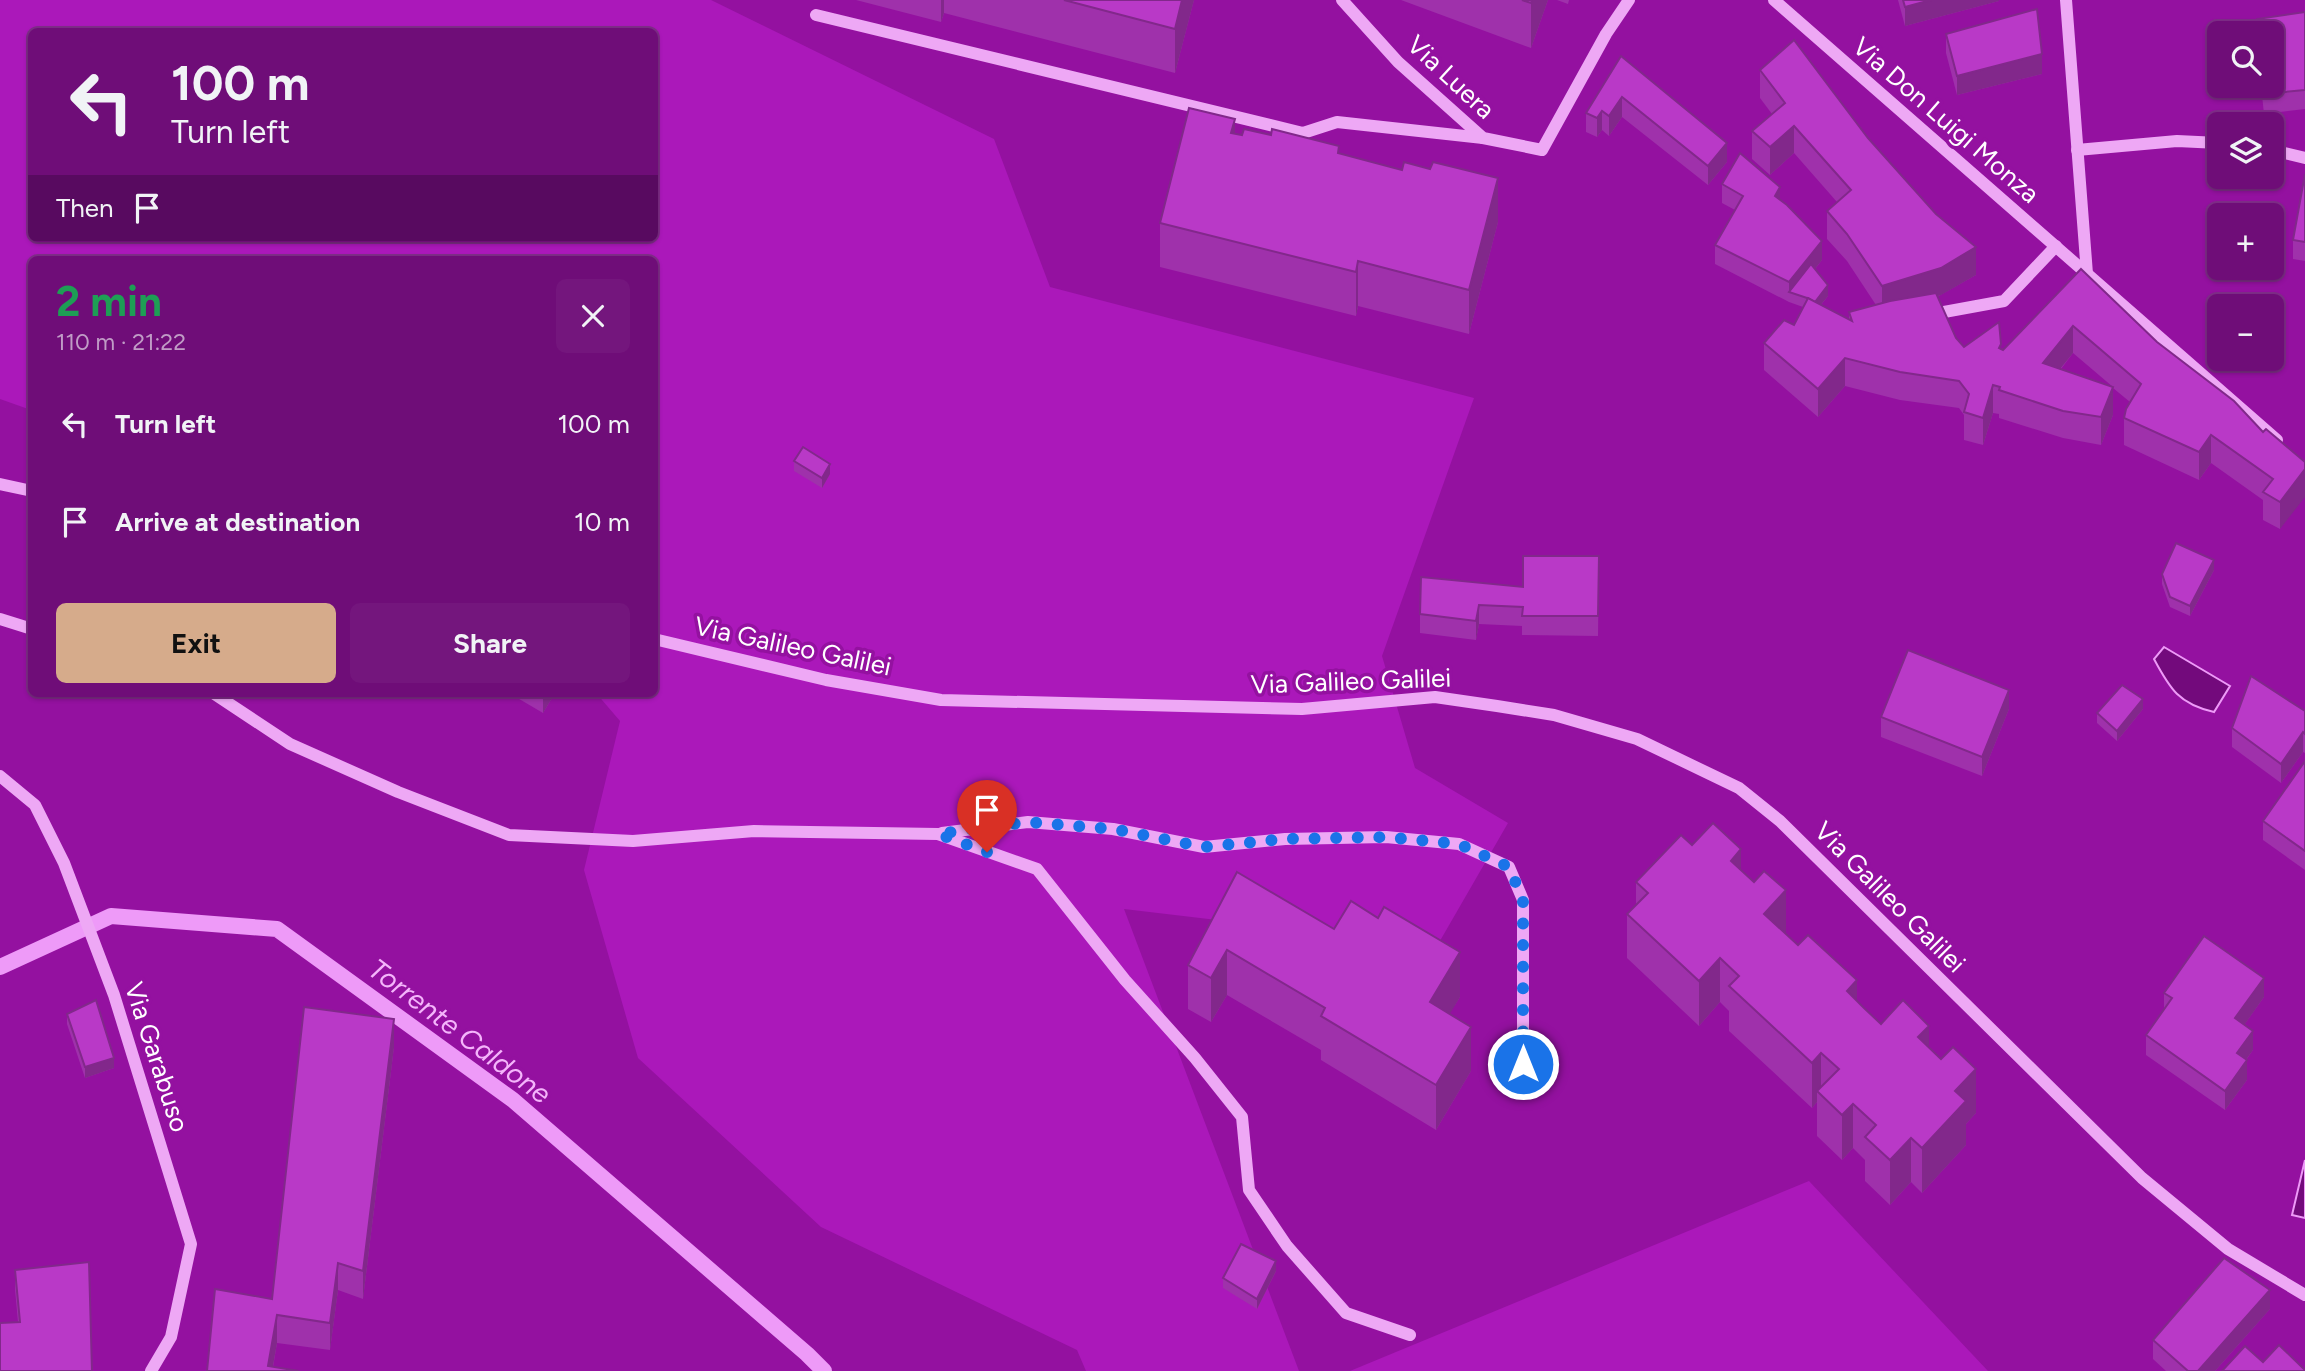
<!DOCTYPE html>
<meta charset="utf-8">
<style>
body{margin:0;font-family:Figtree,sans-serif;background:#74167d;color:#f1f3f6;height:100vh;display:flex;flex-direction:column;font-size:26px;white-space:nowrap}
*{box-sizing:border-box;margin:0}
p{font-size:23px;color:#c09cc6}
.icon{flex:none;width:38px;height:38px;fill:none;stroke:currentColor;stroke-width:2;stroke-linecap:round;stroke-linejoin:round}
.map{position:relative;flex:1;overflow:hidden}
.sheet{position:absolute;left:28px;top:256px;width:630px;height:441px;display:flex;flex-direction:column;background:#6f0d78;border-radius:10px;box-shadow:0 2px 5px #0004,0 0 0 2px #812d8a}
.sheet>*{flex:none}
.hud{position:absolute;left:28px;top:28px;width:630px;height:214px;border-radius:10px;box-shadow:0 2px 5px #0004,0 0 0 2px #812d8a;background:#6f0d78;color:#f1f3f6;overflow:hidden}
.controls{position:absolute;left:2207px;top:21px;display:grid;gap:14px}
.controls a{display:grid;place-items:center;width:77px;height:77px;border-radius:10px;background:#6f0d78;box-shadow:0 2px 5px #0004,0 0 0 2px #812d8a;font-size:35px}
.pin{position:absolute;display:grid;place-items:center;width:60px;height:60px;color:#fff;margin:-72px -30px;border-radius:50% 50% 50% 0;rotate:-45deg;box-shadow:0 0 7px #0007}
.pin .icon{rotate:45deg}
.me{position:absolute;width:77px;margin:-38px;rotate:0deg;stroke-linejoin:round;filter:drop-shadow(0 0 5px #0008)}
.turn{display:flex;align-items:center;gap:24px;height:147px;padding:0 28px;font-size:32px}
.turn .icon{width:91px;height:91px;stroke-width:2.5}
.turn b{display:block;font-size:49px;line-height:60px}
.then{display:flex;align-items:center;height:66px;padding:0 28px;background:#0003;gap:14px;font-size:26px}
.round{display:grid;place-items:center;flex:none;width:74px;height:74px;border-radius:10px;background:#74167d}
.overview{display:flex;align-items:center;justify-content:space-between;height:119px;padding:0 28px}
h1{font-size:42px;font-weight:700;line-height:52px;color:#1e9e55}
.action{display:flex;gap:14px;margin-top:auto;padding:14px 28px}
.action a{flex:1;height:80px;border-radius:10px;background:#d6ab8b;color:#111;font-size:28px;font-weight:700;line-height:80px;text-align:center}
.action a+a{background:#74167d;color:#f1f3f6}
ul{padding:0;list-style:none}
li{display:flex;align-items:center;gap:21px;height:98px;padding:0 28px}
li div{flex:1}
li b{display:block;font-size:26px}
li em{font-style:normal}
.map>svg:first-child{display:block}
.green{fill:#ab18ba;fill-rule:evenodd}
.water{fill:#730a7c;stroke:#ee9af8;stroke-width:2}
.lines{fill:none;stroke-linecap:round;stroke-linejoin:round}
.stream{stroke:#ee9af8;stroke-width:16}
.minor{stroke:#eea8f5;stroke-width:12}
.wall{fill:#9f31ab;fill-rule:evenodd}
.shaded-wall{fill:#82288b}
.building{fill:#b939c7;stroke:#82288b;stroke-width:2}
.route{stroke:#1a73e8;stroke-width:12;stroke-dasharray:0 21.6}
.labels{text-anchor:middle;stroke-width:7;stroke-linejoin:round;paint-order:stroke}
.street-label{font-size:26px;fill:#fff;stroke:#9411a0}
.water-label{font-size:28px;font-style:italic;fill:#f4b5fb;stroke:#9411a0}
</style>
<div class="map">
<svg width="2305" height="1371" viewBox="0 0 2305 1371">
<rect width="100%" height="100%" fill="#9411a0"/>
<g class="green">
<path d="M0,0H711L994,139L1050,287L1474,398L1382,656L1415,768L1508,823L1437,946L1124,909L1299,1371H1086L1077,1350L821,1227L638,1058L584,870L620,721L596,693H654V259H32L31,410L0,399ZM32,32H654V238H32Z"/>
<path d="M1809,1181L1988,1371H1350Z"/>
</g>
<g class="water">
<path d="M2164,647L2230,686L2214,712C2179,704 2170,689 2154,659Z"/>
<path d="M2305,1160V1218L2292,1215Z"/>
</g>
<g class="lines">
<path class="stream" d="M0,967L111,916L277,929L513,1100L807,1354L824,1371"/>
<g class="minor">
<path d="M1342,0L1398,62L1483,138L1542,150L1606,34L1629,0"/>
<path d="M1774,0L2277,440"/>
<path d="M2066,0L2087,274"/>
<path d="M816,15L1303,133L1337,122L1483,138"/>
<path d="M2077,150L2177,141L2219,143"/>
<path d="M2272,150L2305,158"/>
<path d="M1944,312L2004,301L2056,246"/>
<path d="M0,484L32,491"/>
<path d="M0,619L32,629"/>
<path d="M654,639L826,680L941,700L1302,709L1435,697L1497,706L1554,715L1637,739L1739,788L1780,821L2142,1178L2228,1249L2305,1295"/>
<path d="M213,693L290,744L398,792L509,835L633,841L754,831L938,834L1037,869L1125,980L1195,1058L1242,1117L1249,1190L1287,1246L1346,1313L1410,1335"/>
<path d="M0,776L35,805L64,863L114,995L191,1244L171,1337L151,1371"/>
<path d="M942,833L1028,822L1113,829L1204,847L1285,839L1386,837L1459,844L1509,867L1523,900V1064"/>
</g>
</g>
<g class="wall">
<path d="M856,0H1194L1175,73L944,13L941,22Z"/>
<path d="M1401,0H1548L1531,48Z"/>
<path d="M1557,0H1569L1568,4Z"/>
<path d="M1898,0H1999V1L1905,26Z"/>
<path d="M2305,12V109L2264,114L2261,86H2272V33H2257V19Z"/>
<path d="M1946,34L2042,74L1957,95L1946,53Z"/>
<path d="M1621,56L1727,162L1708,185L1622,117L1609,136L1602,130L1597,137L1586,132V113Z"/>
<path d="M1760,70L1868,138L1976,275L1937,297L1956,338L1964,347L2001,349L2003,350L2081,269L2157,342L2263,432L2305,462L2280,529L2263,520V500L2211,463L2199,480L2124,445V418L2130,402L2113,388V415L2101,445L2063,438L1999,418V414L1993,413L1983,445L1964,440V415L1959,408L1900,400L1845,386L1818,417L1764,370V343L1794,325L1803,307L1789,302L1715,264V245L1735,210L1722,203V184L1780,200L1822,260L1815,269L1828,296L1821,305L1849,319V312L1876,305L1847,261L1827,239V211L1837,202L1794,153L1770,175L1752,159V131L1772,114L1760,98ZM2073,353L2113,387L2061,369Z"/>
<path d="M1235,134L1339,154L1498,222L1469,334L1358,306L1356,316L1160,267V223Z"/>
<path d="M2305,174V261L2293,259V240Z"/>
<path d="M794,461L830,474L822,488L794,471Z"/>
<path d="M1599,556L1598,636L1522,635V626L1479,624L1476,640L1420,633V614L1523,587Z"/>
<path d="M2214,570L2190,616L2170,607L2162,584V574Z"/>
<path d="M509,693H555L543,713Z"/>
<path d="M2009,709L1982,776L1881,737V717Z"/>
<path d="M2143,709L2117,741L2097,723V713Z"/>
<path d="M2305,711V753L2303,752L2281,783L2232,747V728Z"/>
<path d="M2305,761V870L2263,840V821Z"/>
<path d="M1692,845L1741,870L1786,934L1881,1024L1929,1048L1976,1113L1966,1124V1145L1922,1193L1911,1182L1890,1205L1865,1181V1160L1853,1148L1842,1160L1817,1136V1102L1812,1108L1729,1031V1011L1720,1002L1699,1026L1627,958V914L1636,904V882Z"/>
<path d="M1237,872L1334,929L1460,997L1449,1014L1471,1071L1436,1130L1321,1060V1050L1227,995L1211,1022L1188,1009V965Z"/>
<path d="M2164,993L2264,997L2244,1025L2253,1050L2246,1060L2247,1080L2225,1110L2146,1055V1035L2164,1010Z"/>
<path d="M67,1014L114,1068L85,1078L67,1024Z"/>
<path d="M394,1047L363,1299L338,1290L330,1350L277,1343L273,1367L207,1371L272,1299Z"/>
<path d="M15,1270L92,1371L18,1322L15,1289Z"/>
<path d="M1276,1271L1257,1309L1223,1288V1278Z"/>
<path d="M2270,1309L2215,1371H2166L2153,1359V1340Z"/>
</g>
<g class="shaded-wall">
<path d="M941,0H944V13L941,22Z"/>
<path d="M1182,0H1194L1175,73V29Z"/>
<path d="M1532,0H1548L1531,48V3Z"/>
<path d="M1931,0H1999V1L1905,26V7Z"/>
<path d="M2042,54V74L1957,95V76Z"/>
<path d="M1622,97V117L1609,136V116Z"/>
<path d="M1602,111V130L1597,137V118Z"/>
<path d="M1235,119V164L1231,133Z"/>
<path d="M1794,126V153L1770,175V147Z"/>
<path d="M1727,143V162L1708,185V166Z"/>
<path d="M1498,178V222L1469,334V290Z"/>
<path d="M1780,187V206L1775,196Z"/>
<path d="M1822,241V260L1795,294L1789,292V282Z"/>
<path d="M1976,247V275L1941,295L1882,314V286Z"/>
<path d="M1358,261V306L1356,316V272Z"/>
<path d="M1828,285V296L1815,312V302Z"/>
<path d="M2073,326V353L2043,390V363Z"/>
<path d="M1845,358V386L1818,417V389Z"/>
<path d="M1993,385V413L1983,445V418Z"/>
<path d="M2113,387V415L2101,445V417Z"/>
<path d="M2211,435V463L2199,480V452Z"/>
<path d="M830,464V474L822,488V478Z"/>
<path d="M2305,469V497L2280,529V502Z"/>
<path d="M2214,560V570L2190,616V606Z"/>
<path d="M1479,605V624L1476,640V621Z"/>
<path d="M2009,690V709L1982,776V757Z"/>
<path d="M543,693H555L543,713Z"/>
<path d="M2143,699V709L2117,741V731Z"/>
<path d="M2303,732V752L2281,783V764Z"/>
<path d="M1741,849V894L1731,861Z"/>
<path d="M1786,890V934L1764,914Z"/>
<path d="M1227,950V995L1211,1022V978Z"/>
<path d="M1460,952V997L1430,1047V1002Z"/>
<path d="M1720,958V1002L1699,1026V981Z"/>
<path d="M2264,978V997L2235,1038V1018Z"/>
<path d="M1857,980V1025L1847,991Z"/>
<path d="M394,1019V1047L363,1299V1271Z"/>
<path d="M1929,1026V1070L1918,1037Z"/>
<path d="M1471,1027V1071L1436,1130V1085Z"/>
<path d="M2253,1031V1050L2237,1072V1053Z"/>
<path d="M1821,1053V1095L1817,1091V1102L1812,1108V1063Z"/>
<path d="M114,1058V1068L85,1078V1067Z"/>
<path d="M2247,1060V1080L2225,1110V1091Z"/>
<path d="M1976,1069V1113L1966,1124V1145L1922,1193V1148L1955,1091Z"/>
<path d="M1853,1104V1148L1842,1160V1115Z"/>
<path d="M1911,1138V1182L1890,1205V1160Z"/>
<path d="M1276,1261V1271L1257,1309V1299Z"/>
<path d="M338,1263V1290L330,1350V1323Z"/>
<path d="M2270,1290V1309L2215,1371H2198Z"/>
<path d="M277,1315V1343L272,1371L268,1366Z"/>
</g>
<g class="building">
<path d="M1064,0H1182L1175,29Z"/>
<path d="M1522,0H1532L1531,3Z"/>
<path d="M1903,0H1931L1905,7Z"/>
<path d="M2037,9L2042,54L1957,76L1946,34Z"/>
<path d="M2305,12V90L2264,94L2263,86H2272V33H2258L2257,19Z"/>
<path d="M1794,40L1868,138L1936,214L1976,247L1941,268L1882,286L1847,234L1827,211L1851,190L1794,126L1770,147L1752,131L1785,103L1760,70Z"/>
<path d="M1621,56L1727,143L1708,166L1622,97L1609,116L1602,111L1597,118L1586,113Z"/>
<path d="M1189,108L1235,119L1231,133L1242,135L1244,129L1271,135L1272,129L1339,146L1338,153L1402,170L1404,162L1430,169L1433,162L1498,178L1469,290L1358,261L1356,272L1160,223Z"/>
<path d="M1740,153L1780,187L1775,196L1787,205L1822,241L1789,282L1715,245L1743,196L1722,184Z"/>
<path d="M2305,174V242L2293,240Z"/>
<path d="M1811,264L1828,285L1815,302L1808,298H1807L1789,292Z"/>
<path d="M2081,269L2157,342L2234,401L2263,432L2266,429L2305,462V469L2280,502L2263,492L2273,479L2211,435L2199,452L2124,418L2126,409L2141,384L2073,326L2043,363L2113,387L2101,417L2063,411L1999,390L2000,387L1993,385L1983,418L1964,412L1969,394L1959,381L1900,372L1845,358L1818,389L1764,343L1784,320L1794,325L1808,298L1852,321L1849,312L1890,301L1936,293L1956,338L1964,347L1999,322L2001,344L1999,348L2003,350Z"/>
<path d="M803,447L830,464L822,478L794,461Z"/>
<path d="M2176,543L2214,560L2190,606L2170,597L2162,574Z"/>
<path d="M1523,556H1599L1598,616H1522L1523,607L1479,605L1476,621L1420,614L1421,577L1523,587Z"/>
<path d="M1908,650L2009,690L1982,757L1881,717Z"/>
<path d="M2251,676L2305,711V734L2303,732L2281,764L2232,728Z"/>
<path d="M2122,685L2143,699L2117,731L2097,713Z"/>
<path d="M2305,761V851L2263,821Z"/>
<path d="M1713,823L1741,849L1731,861L1754,882L1764,871L1786,890L1764,914L1798,945L1808,935L1857,980L1847,991L1864,1008L1881,1024L1903,1000L1929,1026L1918,1037L1941,1059L1953,1047L1976,1069L1955,1091L1966,1101L1922,1148L1911,1138L1890,1160L1865,1137L1876,1125L1853,1104L1842,1115L1817,1091L1839,1069L1821,1053L1812,1063L1729,986L1739,976L1720,958L1699,981L1627,914L1648,893L1636,882L1681,835L1692,845Z"/>
<path d="M1237,872L1334,929L1351,901L1378,918L1384,907L1460,952L1430,1002L1471,1027L1436,1085L1321,1016L1325,1008L1227,950L1211,978L1188,965Z"/>
<path d="M2204,936L2264,978L2235,1018L2253,1031L2237,1053L2247,1060L2225,1091L2146,1035L2172,998L2164,993Z"/>
<path d="M96,1000L114,1058L85,1067L67,1014Z"/>
<path d="M304,1007L394,1019L363,1271L338,1263L330,1323L277,1315L268,1366L299,1371H207L215,1289L272,1299Z"/>
<path d="M1241,1244L1276,1261L1257,1299L1223,1278Z"/>
<path d="M2224,1258L2270,1290L2198,1371H2188L2153,1340Z"/>
<path d="M89,1262L92,1371H0V1323L20,1322L15,1270Z"/>
<path d="M2279,1345L2305,1370V1371H2222L2245,1346L2263,1362Z"/>
</g>
<g class="lines">
<path class="route" d="M987,852L938,834L1028,822L1113,829L1204,847L1285,839L1386,837L1459,844L1509,867L1523,900V1064"/>
</g>
<g class="labels">
<g class="street-label">
<text transform="translate(1451 77) rotate(43)" y="9">Via Luera</text>
<text transform="translate(1946 120) rotate(41)" y="9">Via Don Luigi Monza</text>
<text transform="translate(793 646) rotate(12)" y="9">Via Galileo Galilei</text>
<text transform="translate(1351 681) rotate(-2)" y="9">Via Galileo Galilei</text>
<text transform="translate(1890 897) rotate(45)" y="9">Via Galileo Galilei</text>
<text transform="translate(157 1057) rotate(72)" y="9">Via Garabuso</text>
</g>
<g class="water-label">
<text transform="translate(460 1031) rotate(37)" y="10">Torrente Caldone</text>
</g>
</g>
</svg>
<div class="controls">
<a><svg class="icon" aria-label="search" viewBox="0 0 24 24"><circle cx="10" cy="10" r="6"/><path d="M15 15l6 6"/></svg></a>
<a><svg class="icon" aria-label="layers" viewBox="0 0 24 24"><path d="M12 4l9 5-9 5-9-5zM3 14l9 5 9-5"/></svg></a>
<a>+</a>
<a>−</a>
</div>
<div class="pin" style="left:987px;top:852px;background:#d93025"><svg class="icon" aria-label="arrive" viewBox="0 0 24 24"><path d="M6 21V4h12l-3 4 3 4H6"/></svg></div>
<svg class="me" style="left:1523px;top:1064px" viewBox="-20 -20 40 40"><circle r="17" fill="#1a73e8" stroke="#fff" stroke-width="3"/><path d="M0-11L8 9 0 5-8 9z" fill="#fff"/></svg>
<div class="hud">
<div class="turn"><svg class="icon" aria-label="left" viewBox="0 0 24 24"><path d="M17 20v-9H6M10 6l-5 5 5 5"/></svg><div><b>100 m</b>Turn left</div></div>
<div class="then">Then<svg class="icon" aria-label="arrive" viewBox="0 0 24 24"><path d="M6 21V4h12l-3 4 3 4H6"/></svg></div>
</div>
<section class="sheet">
<div class="overview"><div><h1>2 min</h1><p>110 m · 21:22</p></div><a class="round"><svg class="icon" aria-label="close" viewBox="0 0 24 24"><path d="M6 6l12 12M18 6L6 18"/></svg></a></div>
<ul>
<li><svg class="icon" aria-label="left" viewBox="0 0 24 24"><path d="M17 20v-9H6M10 6l-5 5 5 5"/></svg><div><b>Turn left</b></div><em>100 m</em></li>
<li><svg class="icon" aria-label="arrive" viewBox="0 0 24 24"><path d="M6 21V4h12l-3 4 3 4H6"/></svg><div><b>Arrive at destination</b></div><em>10 m</em></li>
</ul>
<div class="action"><a>Exit</a><a>Share</a></div>
</section>
</div>
